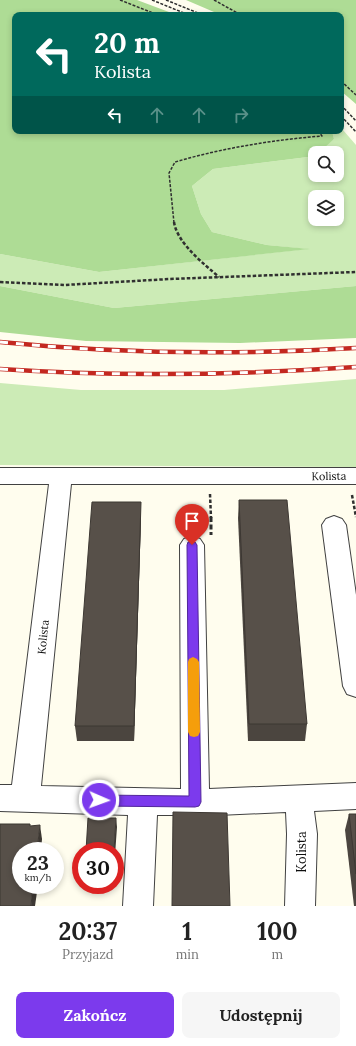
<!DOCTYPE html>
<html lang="pl">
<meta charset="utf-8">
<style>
body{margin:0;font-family:Lora,serif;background:#f6f6f6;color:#222;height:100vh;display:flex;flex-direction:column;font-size:15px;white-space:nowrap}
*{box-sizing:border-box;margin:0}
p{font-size:13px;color:#767676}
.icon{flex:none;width:22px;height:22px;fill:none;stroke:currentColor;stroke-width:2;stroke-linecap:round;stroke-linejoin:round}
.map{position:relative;height:906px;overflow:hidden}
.panel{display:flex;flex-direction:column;background:#fff;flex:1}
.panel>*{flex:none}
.top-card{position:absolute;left:12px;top:12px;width:332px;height:122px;border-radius:8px;box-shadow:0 2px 6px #0003;background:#00695c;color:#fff;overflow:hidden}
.tools{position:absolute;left:308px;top:146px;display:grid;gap:8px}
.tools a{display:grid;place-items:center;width:36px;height:36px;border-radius:8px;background:#fff;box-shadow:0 2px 6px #0003;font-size:20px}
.speed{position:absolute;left:12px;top:842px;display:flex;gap:8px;font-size:20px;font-weight:700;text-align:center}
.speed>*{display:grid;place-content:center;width:52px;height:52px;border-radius:50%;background:#fff;box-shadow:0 2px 6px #0003;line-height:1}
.speed small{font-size:10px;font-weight:400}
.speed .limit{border:6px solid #d22;background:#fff;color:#111}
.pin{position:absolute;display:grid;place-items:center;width:34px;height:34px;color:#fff;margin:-41px -17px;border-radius:50% 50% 50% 0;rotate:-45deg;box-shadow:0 0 4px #0007}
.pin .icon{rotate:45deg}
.me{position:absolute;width:44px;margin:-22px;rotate:92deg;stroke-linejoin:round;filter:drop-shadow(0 0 3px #0008)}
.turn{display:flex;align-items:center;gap:14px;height:84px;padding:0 16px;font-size:18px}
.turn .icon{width:52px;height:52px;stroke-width:2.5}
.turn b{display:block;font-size:28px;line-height:34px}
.lanes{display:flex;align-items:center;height:38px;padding:0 16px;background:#0003;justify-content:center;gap:20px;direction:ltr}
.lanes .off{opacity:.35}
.eta{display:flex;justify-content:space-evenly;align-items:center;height:68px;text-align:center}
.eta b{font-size:24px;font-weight:700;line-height:28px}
.primary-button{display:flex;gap:8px;margin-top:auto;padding:8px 16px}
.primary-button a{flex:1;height:46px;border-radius:8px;background:#7c3aed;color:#fff;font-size:16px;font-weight:700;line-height:46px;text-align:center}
.primary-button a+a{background:#f6f6f6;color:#222}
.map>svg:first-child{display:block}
.green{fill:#ccebb6;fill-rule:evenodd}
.forest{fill:#aedc95}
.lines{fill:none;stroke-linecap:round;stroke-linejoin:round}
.minor-casing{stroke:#414141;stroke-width:2}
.path-far2{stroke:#303030;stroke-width:1.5;stroke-dasharray:3 1.5;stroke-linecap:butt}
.path-far1{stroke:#303030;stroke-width:2.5;stroke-dasharray:3.5 2;stroke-linecap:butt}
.path{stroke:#303030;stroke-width:3;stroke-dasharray:5 2.5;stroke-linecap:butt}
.minor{fill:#fff;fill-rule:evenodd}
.rail-casing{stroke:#c32820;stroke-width:4.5}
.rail{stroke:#fff;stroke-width:3;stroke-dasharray:8;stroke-linecap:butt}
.wall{fill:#4b453f}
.shaded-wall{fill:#3d3833}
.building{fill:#575049;stroke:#3d3833}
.route{fill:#7c3aed;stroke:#51269a}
.slow{fill:#f59e0b}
.labels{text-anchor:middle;stroke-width:4;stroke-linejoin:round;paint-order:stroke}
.street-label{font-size:11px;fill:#0e0e0e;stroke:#fff}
.near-street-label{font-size:13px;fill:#0e0e0e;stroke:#fff}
</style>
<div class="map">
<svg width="356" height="906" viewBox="0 0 356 906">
<rect width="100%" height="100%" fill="#fffdee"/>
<g class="green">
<path d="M343,130L356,145V286L114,308L0,286V254L99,272L307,249L267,245L212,232L201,214L192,186L213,169L308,157L334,139L332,131ZM315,153H337V175H315ZM315,197H337V219H315Z"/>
<path d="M356,379V467L0,465V383L81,390H224Z"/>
</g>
<g class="forest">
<path d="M0,0H137L177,15H15V131H332L334,139L324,148L308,157L213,169L192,186L201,214L212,232L267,245L310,249L99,272L0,254Z"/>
<path d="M186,0H356V104L341,91V15H221Z"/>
<path d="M0,286L114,308L356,286V338L240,343L86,341L0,332Z"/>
</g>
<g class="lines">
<defs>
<g id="minor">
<path d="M0,468H356V484H71L41,786L181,789L180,545L184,539L192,536L200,539L204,545L209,789L356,783V809L314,811L317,834L315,906H285L287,834L286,812L218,815H157L153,906H123L128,815L0,811V785H12L49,484H0Z"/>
<path d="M334,516L342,519L346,525L356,595V697L347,694L343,686L322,525L326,519Z"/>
</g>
</defs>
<use href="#minor" class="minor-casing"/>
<g class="path-far2">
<path d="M120,0L158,15"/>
<path d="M152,0L189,15"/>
<path d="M166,0L203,15"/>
<path d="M214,0L241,15"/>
<path d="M341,81L356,95"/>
<path d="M341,105L356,121"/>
<path d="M341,116L356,132"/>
<path d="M174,223L169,173L175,162C223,148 272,140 322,136L318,131"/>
</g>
<g class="path-far1">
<path d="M174,222C177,243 204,264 219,277"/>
<path d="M0,282L64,285L170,279L356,272"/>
<path d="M210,494L211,518"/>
<path d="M352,495L356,517"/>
</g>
<path class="path" d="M211,517V535"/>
<use href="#minor" class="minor"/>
<defs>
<g id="rail">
<path d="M0,342C119,354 237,355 356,348"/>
<path d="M0,369C119,377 237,375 356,367"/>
</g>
</defs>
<use href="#rail" class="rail-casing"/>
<use href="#rail" class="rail"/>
</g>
<g class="wall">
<path d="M239,500L307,724L305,741H248L238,518Z"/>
<path d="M141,518L134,741H77L75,726Z"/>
<path d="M349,814H356V906H354L345,830Z"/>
</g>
<g class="shaded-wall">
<path d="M141,502V518L134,741V726Z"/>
<path d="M116,818L117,827L115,855V851H114Z"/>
<path d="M40,825L42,839L41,851H37Z"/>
<path d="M33,885H38L35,906H31Z"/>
</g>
<g class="building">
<path d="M239,500H287L307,724H249Z"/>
<path d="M92,502H141L134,726H75Z"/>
<path d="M173,812L227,813L230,906H172Z"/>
<path d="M349,814H356V874Z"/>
<path d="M88,818H116L114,851H86Z"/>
<path d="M0,824H30V826L40,825L37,851H21V885H33L31,906H0Z"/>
</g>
<path class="route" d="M192,541L195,542L197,545L201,802L199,806L195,807L99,806L95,804L93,800L95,797L99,795L189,796L187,545L188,542Z"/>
<path class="slow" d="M193,657L197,659L199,662L200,732L198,736L194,737L190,736L188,732V662L189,659Z"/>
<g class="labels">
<g class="street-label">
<text transform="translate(329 476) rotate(-1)" y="4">Kolista</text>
<text transform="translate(43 637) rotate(-84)" y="4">Kolista</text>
</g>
<g class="near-street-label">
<text transform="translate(301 852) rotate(-90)" y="5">Kolista</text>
</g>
</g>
</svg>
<div class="tools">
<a><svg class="icon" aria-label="search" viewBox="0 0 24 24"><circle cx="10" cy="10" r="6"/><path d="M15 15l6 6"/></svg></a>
<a><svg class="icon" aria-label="layers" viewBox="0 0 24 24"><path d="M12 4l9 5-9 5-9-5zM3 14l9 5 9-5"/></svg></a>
</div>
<div class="speed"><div>23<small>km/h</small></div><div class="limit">30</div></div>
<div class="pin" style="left:192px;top:545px;background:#d93025"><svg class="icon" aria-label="arrive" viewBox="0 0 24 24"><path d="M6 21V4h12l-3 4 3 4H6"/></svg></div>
<svg class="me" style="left:99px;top:800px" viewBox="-20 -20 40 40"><circle r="17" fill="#7c3aed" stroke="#fff" stroke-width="3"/><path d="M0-11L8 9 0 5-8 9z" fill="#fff"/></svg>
<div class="top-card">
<div class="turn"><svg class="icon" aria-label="left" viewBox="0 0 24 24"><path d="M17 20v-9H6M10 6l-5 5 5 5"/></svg><div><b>20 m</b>Kolista</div></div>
<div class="lanes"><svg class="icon" aria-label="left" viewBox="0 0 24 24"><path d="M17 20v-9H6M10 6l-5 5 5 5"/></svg><svg class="icon off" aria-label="ahead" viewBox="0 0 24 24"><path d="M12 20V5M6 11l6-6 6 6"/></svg><svg class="icon off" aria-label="ahead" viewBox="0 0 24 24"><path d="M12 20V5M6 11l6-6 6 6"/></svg><svg class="icon off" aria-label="right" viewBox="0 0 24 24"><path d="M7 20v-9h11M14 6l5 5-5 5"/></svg></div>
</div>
</div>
<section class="panel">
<div class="eta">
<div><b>20:37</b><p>Przyjazd</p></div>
<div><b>1</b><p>min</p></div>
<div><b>100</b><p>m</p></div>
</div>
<div class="primary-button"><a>Zakończ</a><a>Udostępnij</a></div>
</section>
